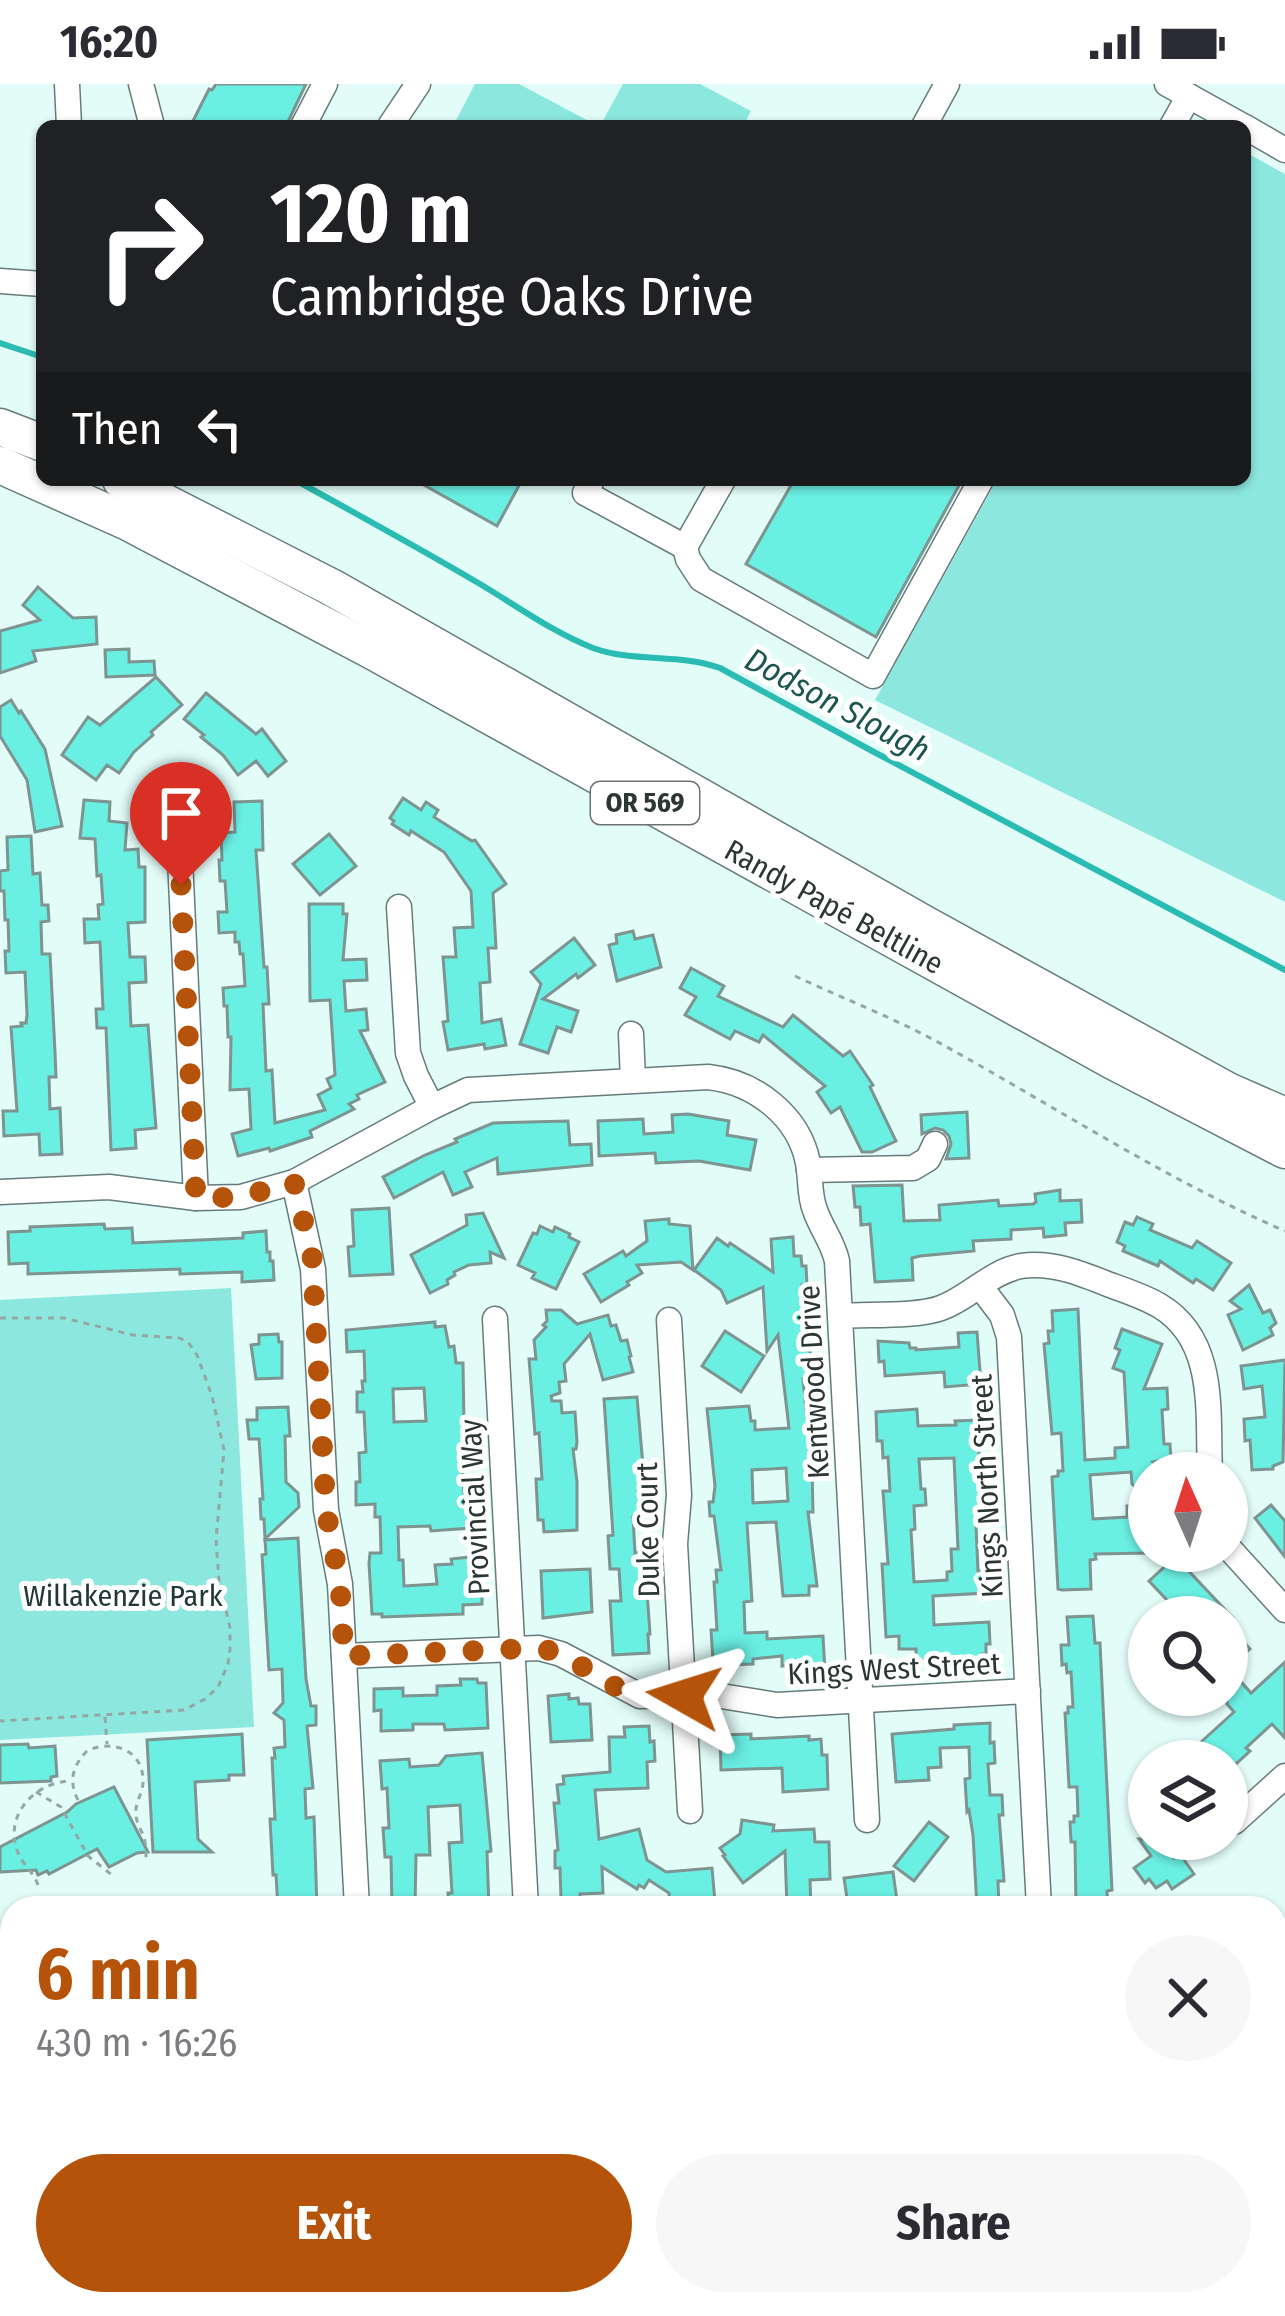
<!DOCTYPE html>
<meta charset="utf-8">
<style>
body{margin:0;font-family:"Fira Sans Condensed",sans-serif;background:#f7f7f7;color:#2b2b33;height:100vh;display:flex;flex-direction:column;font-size:45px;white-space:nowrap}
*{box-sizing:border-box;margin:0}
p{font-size:39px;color:#7c7c81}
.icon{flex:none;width:66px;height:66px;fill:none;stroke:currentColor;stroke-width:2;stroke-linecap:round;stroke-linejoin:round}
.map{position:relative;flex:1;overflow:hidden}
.drawer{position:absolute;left:0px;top:1812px;width:1287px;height:420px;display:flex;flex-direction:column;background:#fff;border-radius:36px 36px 0 0;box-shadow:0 3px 9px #0004}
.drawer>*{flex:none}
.hud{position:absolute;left:36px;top:36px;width:1215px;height:366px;border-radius:18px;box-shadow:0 3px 9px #0004;background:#202124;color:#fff;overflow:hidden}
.needle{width:78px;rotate:357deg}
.tools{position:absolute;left:1128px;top:1368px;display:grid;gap:24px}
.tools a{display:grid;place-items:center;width:120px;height:120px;border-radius:50%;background:#fff;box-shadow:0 3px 9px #0004;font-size:60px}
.pin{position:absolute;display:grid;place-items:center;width:102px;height:102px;color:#fff;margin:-123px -51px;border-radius:50% 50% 50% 0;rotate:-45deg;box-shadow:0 0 12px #0007}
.pin .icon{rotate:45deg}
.me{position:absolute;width:132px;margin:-66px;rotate:276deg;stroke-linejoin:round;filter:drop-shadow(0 0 9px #0008)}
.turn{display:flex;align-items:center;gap:42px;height:252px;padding:0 36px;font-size:54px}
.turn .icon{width:156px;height:156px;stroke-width:2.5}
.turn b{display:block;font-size:84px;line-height:102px}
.then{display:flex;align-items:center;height:114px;padding:0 36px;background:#0003;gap:24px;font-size:45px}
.round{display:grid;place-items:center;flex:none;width:126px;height:126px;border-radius:63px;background:#f7f7f7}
.head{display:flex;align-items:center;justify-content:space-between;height:204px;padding:0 36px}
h1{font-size:72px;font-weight:700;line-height:90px;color:#b45309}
.button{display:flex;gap:24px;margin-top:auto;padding:24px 36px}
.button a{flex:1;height:138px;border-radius:72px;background:#b45309;color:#fff;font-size:48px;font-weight:700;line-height:138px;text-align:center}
.button a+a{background:#f7f7f7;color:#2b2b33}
.status{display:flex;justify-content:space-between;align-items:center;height:84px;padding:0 60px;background:#fff;direction:ltr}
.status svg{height:33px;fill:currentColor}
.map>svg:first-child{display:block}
.green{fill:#8ce7de}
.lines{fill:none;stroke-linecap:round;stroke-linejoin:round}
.stream{stroke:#2abcb2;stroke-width:6}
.building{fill:#6aefe3;stroke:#7d9491;stroke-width:3;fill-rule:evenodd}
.minor-casing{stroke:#667c7a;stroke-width:27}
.highway-casing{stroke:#667c7a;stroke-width:39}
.path{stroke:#94a7a5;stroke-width:3;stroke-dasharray:6 6;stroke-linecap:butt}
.minor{stroke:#fff;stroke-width:24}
.highway{stroke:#fff;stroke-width:36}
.route{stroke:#b45309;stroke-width:21;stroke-dasharray:0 37.8}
.labels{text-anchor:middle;stroke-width:10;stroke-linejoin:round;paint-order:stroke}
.shield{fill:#fff;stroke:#6b7272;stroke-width:3}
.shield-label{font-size:27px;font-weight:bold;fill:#2c3635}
.street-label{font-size:30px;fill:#2c3635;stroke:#fff}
.park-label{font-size:30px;fill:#213836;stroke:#fff}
.water-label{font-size:33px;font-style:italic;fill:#1c5550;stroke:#fff}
</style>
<div class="status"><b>16:20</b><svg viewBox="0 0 49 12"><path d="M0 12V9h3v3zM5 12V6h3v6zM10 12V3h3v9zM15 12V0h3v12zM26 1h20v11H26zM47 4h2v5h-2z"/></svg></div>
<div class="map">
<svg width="1285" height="2232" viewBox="0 0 1285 2232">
<rect width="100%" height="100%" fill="#e2fcf8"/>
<g class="green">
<path d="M475,0H519L598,42H453Z"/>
<path d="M623,0H700L751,27L743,42H600Z"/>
<path d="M1245,68L1285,90V818L875,616L997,396H1245Z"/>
<path d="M231,1204L254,1643L0,1656V1216Z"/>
</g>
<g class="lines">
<g class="stream">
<path d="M0,259L42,273"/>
<path d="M295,396C357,430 419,464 480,500C517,522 554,549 593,564C634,579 679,569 720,584L874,668L1285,886"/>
</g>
</g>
<g class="building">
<path d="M216,0H306L286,42H202L193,37L209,5L212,6Z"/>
<path d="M415,396H522L497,442Z"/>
<path d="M794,396H962L876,553L746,480Z"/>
<path d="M38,503L73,534L96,533L97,560L33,567L36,577L0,589V547L40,536L23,521Z"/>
<path d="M129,565V578L154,577L155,591L106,593L105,566Z"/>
<path d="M156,593L182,621L151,648L153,651L134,668L119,689L107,681L96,696L62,671L88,633L100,641Z"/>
<path d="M206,609L256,650L262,645L286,677L268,692L256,677L238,691L223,671L201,653L204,651L184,635Z"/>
<path d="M11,616L19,629L21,627L45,665L62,742L35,748L27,696L0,652V623Z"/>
<path d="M403,714L421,726L426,718L438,726L434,733L472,757L475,756L506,800L493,809L496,864H488L490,898L480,899L482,939L501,935L506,961L485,965L484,960L448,966L443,938L448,937L443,873H456L454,844L473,843L471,807L444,768L411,747L409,751L392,740L394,737L390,734Z"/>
<path d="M84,716L110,718L109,737L127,739L125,766L138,765L139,783H145V838L128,839L130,873H145L146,898L129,899L131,942L148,941L156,1044L135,1046L136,1064L111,1066L106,944H97L96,925H103L100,858L85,859L84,835H99L98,821L103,820L101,791L97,792L95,755L80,754Z"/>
<path d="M262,717L263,766H256L264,883H267L269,920H263L266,987L272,986L275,1039L325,1026L318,1011L331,1004L327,995L335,991L330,916L310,917L309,820H343V830H347L343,876L366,875L367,896L344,897L346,927L366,925L368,946L360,947L385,998L357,1011L359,1015L349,1020L354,1025L310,1047L312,1053L270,1067L269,1064L238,1072L232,1050L251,1045L249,1005L230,1006L231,953H228L227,922H224L223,904L245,902L243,870H240L239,858H235V848L219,849L218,828H227L225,797H220L219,776H222L221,749L235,748L234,718Z"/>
<path d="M329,750L356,782L320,811L293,780Z"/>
<path d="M31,752L33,790L40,789L42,821H48L49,837L41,838L42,870H50L55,968L56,993H49L50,1025L60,1024L62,1070L40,1071L39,1050L4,1052L3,1027H17L11,943L22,942L21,939H26L27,931L25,888L6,889L5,867H9L8,836H5L4,807H0V787L8,786L7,753Z"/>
<path d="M633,847L635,855L653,851L661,883L617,897L609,861L617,859L616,851Z"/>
<path d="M574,854L595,881L578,894L576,890L543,915L578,927L571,948L557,943L548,969L520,960L541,900L531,888Z"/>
<path d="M691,884L724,902L718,912L783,943L793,931L843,972L850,967L873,1001L870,1003L896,1057L872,1068H862L840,1023L831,1029L817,1008L825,1002L763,951L759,958L735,947L730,955L685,931L696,913L680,904Z"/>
<path d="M967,1028L969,1074L946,1075L951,1060L949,1052L943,1046L935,1044L922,1050L921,1031Z"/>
<path d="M688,1030L729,1037L727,1051L756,1056L750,1086L699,1077L656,1079L655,1069L599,1072L598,1037L643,1035L644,1050L673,1048L672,1031Z"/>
<path d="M568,1037L570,1061L591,1060L592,1081L498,1090L497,1074L465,1088L472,1103L453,1111L443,1088L394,1114L383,1093L425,1071L457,1058L455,1055L493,1039Z"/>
<path d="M902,1101L904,1137L940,1136L939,1121L998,1116L999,1122L1033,1120L1036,1118L1035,1110L1060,1106V1117L1081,1116L1082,1138L1065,1139L1066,1151L1044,1153L1043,1144L1011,1146V1155L973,1157L974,1167L920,1172L912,1174L913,1196L875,1198L870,1140L861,1141L860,1123H855L853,1102Z"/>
<path d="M389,1124L393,1190L350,1192L348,1163L354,1162L352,1126Z"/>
<path d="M483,1129L504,1174L490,1168L491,1179L469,1181L454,1188L455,1191L447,1196L448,1200L430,1209L411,1171L467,1141L466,1131Z"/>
<path d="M1137,1133L1153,1140L1150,1146L1192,1164L1197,1157L1231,1179L1213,1206L1196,1195L1193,1199L1160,1177L1158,1182L1123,1167L1125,1162L1117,1158L1125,1138L1133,1141Z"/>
<path d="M669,1135V1140L690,1142L693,1186L681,1178L637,1181L642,1189L627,1198L629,1201L601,1218L584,1190L623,1167L626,1172L647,1157L645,1137Z"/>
<path d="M104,1140L105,1145L132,1144L133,1159L243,1154V1149L266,1147L267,1168H270V1177H273L274,1196L242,1198V1188L180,1190V1185L28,1190V1179L9,1180L8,1148L30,1147V1143Z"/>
<path d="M540,1142L553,1148L555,1143L570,1150L569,1153L579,1158L556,1205L532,1194L535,1189L518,1181L533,1149L537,1150Z"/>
<path d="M793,1153L794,1172H801L802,1182H806L807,1201H802L806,1266H810L812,1294L803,1295L812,1383L813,1428H808L817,1502H809V1511L783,1512L776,1438L747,1439L752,1517L744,1518L745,1549L767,1548V1555L823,1552L825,1588L793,1590L792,1581L782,1582V1572L753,1575V1580L729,1581V1576L713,1577L711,1546H717L714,1498H717L716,1486H721L714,1432H710L709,1418H713L715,1402L707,1325L749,1322L751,1337H755V1346L789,1344L778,1251L767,1267L763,1203L727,1219L721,1206L694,1186L717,1154L728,1162L730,1159L773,1188L771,1155ZM786,1384L788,1417L753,1419L752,1386Z"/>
<path d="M1249,1201L1263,1229L1270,1226L1276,1239L1270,1244L1273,1251L1243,1266L1228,1231L1241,1225L1230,1217Z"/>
<path d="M1078,1225L1085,1376L1115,1374V1364L1128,1363L1124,1288L1113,1284L1120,1266L1115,1264L1122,1245L1162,1260L1144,1305L1167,1304L1168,1325L1162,1326L1164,1360H1170L1171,1375L1153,1378L1166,1389H1149V1415L1132,1400L1131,1388L1090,1391L1093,1435L1127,1433V1422L1149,1421V1469L1095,1470L1096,1475L1090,1476L1091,1505L1062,1506L1058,1505L1052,1393L1058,1392V1387H1063L1061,1349L1052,1350L1044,1260L1049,1259L1048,1247H1053L1052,1227Z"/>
<path d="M546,1226H561L577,1240L608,1231L611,1242L616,1241L621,1257L627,1256L631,1272L629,1273L633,1288L603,1296L590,1250L564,1280L566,1297L559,1298L560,1309L551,1312L552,1317H561L562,1329L575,1328L577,1358L576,1365H573L577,1398V1446L544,1448L543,1436H538L536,1395H542L539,1349L535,1350L529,1275H536L534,1256L546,1243L543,1241L547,1237Z"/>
<path d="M435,1238V1243L445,1242L449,1263L454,1262L456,1279H463L464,1341L468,1340L469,1373H466L467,1379H462L465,1423L470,1422L471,1444L431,1447L430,1442L398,1443L399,1476H403L404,1502L437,1500L435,1481L452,1480L451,1475L470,1473V1478H482V1520L463,1521V1530L382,1533V1530H372L369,1479L370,1469H381L380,1433H375V1420L356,1421V1398H360L359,1369L366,1368L364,1328H357V1308H363L362,1297H365L364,1267L347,1268L346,1246ZM424,1304L426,1337L394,1338L393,1305Z"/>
<path d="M725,1247L764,1272L741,1308L702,1282Z"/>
<path d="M977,1248L981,1300L945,1303L944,1288L885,1292L884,1277L879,1278L878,1257L909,1259L910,1264H916V1266L959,1263L958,1249Z"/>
<path d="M278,1250L279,1258H282V1294L256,1295L251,1261L259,1260V1251Z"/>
<path d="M1285,1276L1283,1378L1273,1382V1385L1252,1386L1250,1356L1245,1357L1244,1335L1265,1333L1262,1302L1244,1305L1241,1282Z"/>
<path d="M637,1313L644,1393H649L650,1423H641V1433H633L635,1469L639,1468L640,1479H645L650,1550H648L649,1569L613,1571L610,1517H621L619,1485H610L608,1452L613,1451L604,1315Z"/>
<path d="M288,1323L290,1352H285L286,1398L298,1409L299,1423L265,1455L264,1435H261L260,1415H263L259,1355H249L247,1336H257V1324Z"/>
<path d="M917,1325L918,1342L956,1341L955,1337L978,1336L980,1398H984L985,1422H982L983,1441H976L978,1487H985L986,1509L933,1512L934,1541L989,1538L990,1560H986V1570H982V1576H916V1565H899V1552L886,1553L882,1480H888L883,1407H890L888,1373L883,1374L882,1357H877L876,1328ZM954,1374L958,1465H951L952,1487L947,1488V1496L914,1498L911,1446L915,1445L914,1422L926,1421L925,1405H921L919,1375Z"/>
<path d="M1271,1421L1285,1437V1473L1255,1434Z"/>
<path d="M298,1454L306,1595L311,1622H316V1641L307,1642L313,1704L305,1705L306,1734L314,1733L317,1824H278L276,1791H273L270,1735H275L272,1674H275L274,1664L285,1663L284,1636L274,1629L283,1619L282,1585L269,1586L262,1471L266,1470L265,1456Z"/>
<path d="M1173,1475L1180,1482L1182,1480L1232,1533H1183L1149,1497Z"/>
<path d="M590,1485L592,1528L543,1534L541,1487Z"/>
<path d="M1093,1532L1095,1559H1100L1112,1806L1107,1807L1108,1824H1076L1075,1758H1071L1070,1738H1074V1732H1078L1077,1703H1069L1065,1629H1068V1623H1073L1071,1588L1067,1589L1066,1580L1062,1581L1061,1561H1069L1067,1533Z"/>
<path d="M1227,1539L1250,1565L1229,1584L1251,1609L1285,1578V1654L1272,1640L1246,1664L1250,1667L1227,1688V1677H1198L1190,1668L1234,1628L1227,1620Z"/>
<path d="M460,1595H477L478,1599H486L488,1644L445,1646L444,1640H413V1646L381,1647V1626L374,1627V1605L403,1604V1612L437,1611V1602L461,1601Z"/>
<path d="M569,1610V1615L578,1614L579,1620H590L592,1656L551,1658L548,1612Z"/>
<path d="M990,1639V1659L994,1658L995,1679L988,1680L990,1711H1002L1003,1731H999L1004,1797H998L999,1824H977L973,1751L969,1726L967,1728L965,1695L970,1694L969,1663L940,1664L941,1683L928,1684L929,1696L896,1698L892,1650L954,1645V1641Z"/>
<path d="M649,1642L650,1658L654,1657L655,1677L647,1678L648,1704L595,1706L599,1755L639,1745L647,1776L666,1788L712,1784L715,1818L670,1824L669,1809L649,1796L644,1804L639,1801L637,1805L602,1783L603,1809L580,1810V1814L561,1815L560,1784H555V1767L558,1766L554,1719H559L557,1701L564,1700L563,1692L610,1688L609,1653H625L624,1643Z"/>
<path d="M242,1650L244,1691H229V1696L195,1698L198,1755L212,1768H153L147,1656Z"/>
<path d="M751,1650V1655L809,1652V1656L821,1655L822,1671H827L828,1705L783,1708L782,1684L721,1686L720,1651Z"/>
<path d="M28,1660L29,1664L55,1662L57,1692L51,1693V1697L0,1699V1661Z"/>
<path d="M482,1669L491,1767L487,1768L489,1824H449L448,1809H452L449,1759L462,1758L460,1721L428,1723L430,1771H416L415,1824H392L391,1773H385L383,1744H389L387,1704L382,1705L380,1677L409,1675L410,1683L439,1681L446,1672Z"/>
<path d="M114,1703L148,1768L137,1769L109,1783L97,1765L49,1790L47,1787L38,1791L36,1786L0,1788V1763L67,1728L76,1720Z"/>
<path d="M742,1736L774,1741L773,1747L814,1745L815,1758H829L830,1795L810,1796L811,1824H787L785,1767L743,1799L723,1772L725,1771L720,1764L740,1750Z"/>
<path d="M929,1738L948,1753L914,1797L894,1782Z"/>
<path d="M1139,1755H1157L1174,1774L1180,1770L1194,1790L1172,1805L1167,1797L1156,1804L1149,1795L1145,1799L1134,1784L1151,1772Z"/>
<path d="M893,1788L898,1824H864V1819L848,1821L844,1794Z"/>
</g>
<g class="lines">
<defs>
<g id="minor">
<path d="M67,0L69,42"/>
<path d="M141,0L152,42"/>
<path d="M1167,0L1243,42"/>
<path d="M303,42L325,0"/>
<path d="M390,42L418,0"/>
<path d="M924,42L947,0"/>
<path d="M1172,42L1189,12"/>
<path d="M1245,43L1285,66"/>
<path d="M0,197L42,200"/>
<path d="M592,396L585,409L685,463"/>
<path d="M723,396L685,463L688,475L701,495L873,592L981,396"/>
<path d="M177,712L196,1114"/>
<path d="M399,823L408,969L416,992L432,1023"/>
<path d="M631,950L633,996"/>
<path d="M809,1086L913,1084L928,1075L935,1060"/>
<path d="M294,1098L313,1185L326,1426L340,1500L357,1824"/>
<path d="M0,1108L109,1103L196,1114L241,1113L294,1098L432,1023L468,1006L708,993C755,998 799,1032 808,1079C811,1094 809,1111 815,1126C821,1144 833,1158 837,1177L867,1736"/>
<path d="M980,1202L1002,1231L1009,1253L1039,1824"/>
<path d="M841,1232C867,1230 917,1233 941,1224C969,1214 990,1188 1021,1182C1051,1177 1083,1190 1110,1201C1127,1207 1145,1213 1160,1222C1218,1257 1207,1331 1210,1389"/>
<path d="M495,1235L526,1824"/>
<path d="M669,1236L679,1411L675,1460L690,1727"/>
<path d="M1227,1462L1285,1526"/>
<path d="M344,1572L539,1564L561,1570L640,1612L715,1611L777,1621L1028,1607"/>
<path d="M1234,1738L1285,1692"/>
<path d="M11,1874H12"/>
<path d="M1275,2028H1285"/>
<path d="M0,2157L12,2147"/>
<path d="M271,2220L272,2232"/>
<path d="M304,2220L305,2232"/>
<path d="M433,2220L434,2232"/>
<path d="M612,2220L615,2232"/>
<path d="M875,2220V2232"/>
</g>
<g id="highway">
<path d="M0,343L42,359"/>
<path d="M0,381L128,438L371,566L1113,977L1285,1066"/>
<path d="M121,396L331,503L926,841L1228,1007L1285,1032"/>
</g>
</defs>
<use href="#minor" class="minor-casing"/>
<use href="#highway" class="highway-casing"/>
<g class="path">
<path d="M795,892C844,915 897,935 945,962C1057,1024 1167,1096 1285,1147"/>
<path d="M0,1234H64L133,1251L179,1254L188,1258L197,1271L212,1312L224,1366L216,1456L219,1496L230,1544V1565L228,1580L218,1603L205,1615L184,1626L0,1637"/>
<path d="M105,1633L107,1660"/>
<path d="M36,1708L61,1723L88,1772L112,1791"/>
<path d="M78,1716C68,1697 73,1681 87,1667C111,1655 142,1665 143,1695C144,1709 134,1718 136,1732C137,1742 144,1749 145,1758C146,1764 146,1771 146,1777"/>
<path d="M38,1801C34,1789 24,1782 18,1769C3,1732 34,1698 71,1697"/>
</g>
<use href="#minor" class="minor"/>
<use href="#highway" class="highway"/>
</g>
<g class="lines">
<path class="route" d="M181,801L196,1114L241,1113L294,1098L312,1172L326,1426L340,1501L344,1572L539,1564C575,1571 601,1600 635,1611C650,1615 668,1613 684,1612"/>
</g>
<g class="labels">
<rect class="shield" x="591" y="698" width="108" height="42" rx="9"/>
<g class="shield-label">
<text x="645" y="728">OR 569</text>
</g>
<g class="street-label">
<text transform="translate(834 823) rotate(29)" y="10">Randy Papé Beltline</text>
<text transform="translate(814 1298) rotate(-93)" y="10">Kentwood Drive</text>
<text transform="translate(987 1402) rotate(-93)" y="10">Kings North Street</text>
<text transform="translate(475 1423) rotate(-93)" y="10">Provincial Way</text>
<text transform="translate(648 1446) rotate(-91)" y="10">Duke Court</text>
<text transform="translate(894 1585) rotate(-3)" y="10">Kings West Street</text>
</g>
<g class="park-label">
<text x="123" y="1522">Willakenzie Park</text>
</g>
<g class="water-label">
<text transform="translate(838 620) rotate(28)" y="12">Dodson Slough</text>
</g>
</g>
</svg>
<div class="tools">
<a><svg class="needle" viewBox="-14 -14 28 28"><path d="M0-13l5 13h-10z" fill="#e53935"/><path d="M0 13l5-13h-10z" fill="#7c7c81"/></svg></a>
<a><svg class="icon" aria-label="search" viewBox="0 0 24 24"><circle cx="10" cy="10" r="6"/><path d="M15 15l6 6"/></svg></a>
<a><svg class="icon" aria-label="layers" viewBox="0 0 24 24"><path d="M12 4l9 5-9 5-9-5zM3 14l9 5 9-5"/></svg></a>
</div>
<div class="pin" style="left:181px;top:801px;background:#d93025"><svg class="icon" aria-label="arrive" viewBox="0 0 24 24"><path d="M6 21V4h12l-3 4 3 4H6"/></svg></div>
<svg class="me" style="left:684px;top:1612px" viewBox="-20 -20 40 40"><path d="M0-17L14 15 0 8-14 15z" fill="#b45309" stroke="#fff" stroke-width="4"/></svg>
<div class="hud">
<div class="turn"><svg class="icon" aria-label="right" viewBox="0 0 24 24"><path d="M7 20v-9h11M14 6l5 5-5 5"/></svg><div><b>120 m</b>Cambridge Oaks Drive</div></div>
<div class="then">Then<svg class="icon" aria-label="left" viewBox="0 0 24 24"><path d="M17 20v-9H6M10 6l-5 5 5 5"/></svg></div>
</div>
<section class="drawer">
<div class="head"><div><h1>6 min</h1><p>430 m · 16:26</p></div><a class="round"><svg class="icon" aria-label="close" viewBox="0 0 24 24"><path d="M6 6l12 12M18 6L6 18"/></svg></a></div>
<div class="button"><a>Exit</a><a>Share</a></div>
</section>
</div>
